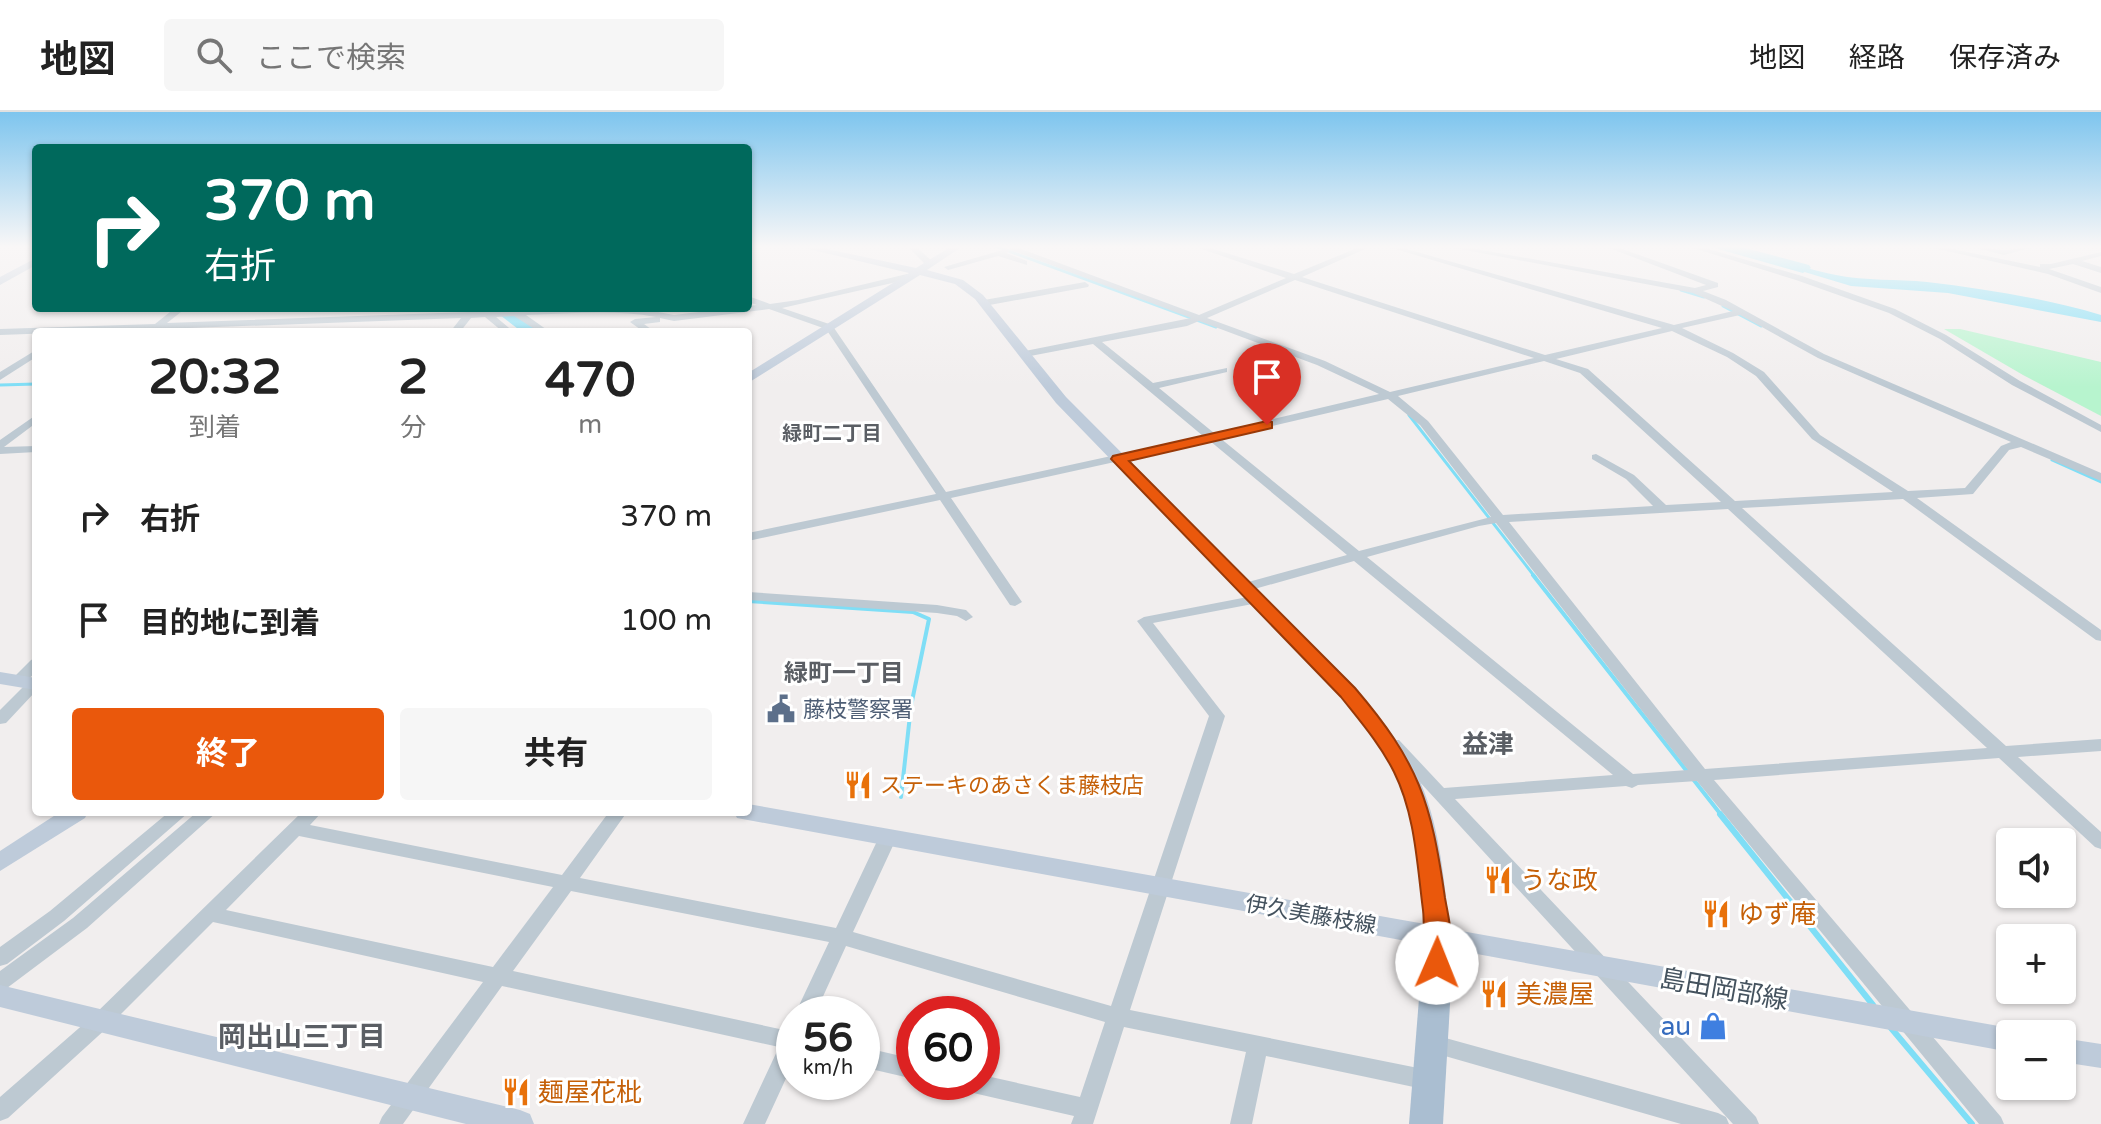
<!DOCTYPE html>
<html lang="ja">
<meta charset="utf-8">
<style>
body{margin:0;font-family:"Varela Round","Noto Sans JP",sans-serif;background:#f6f6f6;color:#222;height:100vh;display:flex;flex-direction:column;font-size:30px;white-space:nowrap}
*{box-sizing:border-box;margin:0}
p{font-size:26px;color:#767676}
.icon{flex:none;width:44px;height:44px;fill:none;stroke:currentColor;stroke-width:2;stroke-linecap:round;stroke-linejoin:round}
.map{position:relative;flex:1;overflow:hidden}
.sheet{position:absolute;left:32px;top:216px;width:720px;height:488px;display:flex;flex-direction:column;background:#fff;border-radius:8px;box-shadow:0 2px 6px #0004}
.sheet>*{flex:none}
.top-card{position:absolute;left:32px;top:32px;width:720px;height:168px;border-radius:8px;box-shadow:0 2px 6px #0004;background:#00695c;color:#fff;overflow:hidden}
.buttons{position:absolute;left:1996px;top:716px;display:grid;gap:16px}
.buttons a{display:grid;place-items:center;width:80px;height:80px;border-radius:8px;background:#fff;box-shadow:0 2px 6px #0004;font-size:40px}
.speed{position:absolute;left:776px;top:884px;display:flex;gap:16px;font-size:40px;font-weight:700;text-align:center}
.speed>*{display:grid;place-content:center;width:104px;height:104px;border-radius:50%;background:#fff;box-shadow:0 2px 6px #0004;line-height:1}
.speed small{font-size:20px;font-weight:400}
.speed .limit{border:12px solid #d22;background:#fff;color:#111}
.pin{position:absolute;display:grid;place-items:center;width:68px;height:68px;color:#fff;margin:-82px -34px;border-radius:50% 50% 50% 0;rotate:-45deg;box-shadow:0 0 8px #0007}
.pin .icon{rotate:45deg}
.me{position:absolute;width:88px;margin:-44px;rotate:1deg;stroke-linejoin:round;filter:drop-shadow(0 0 6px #0008)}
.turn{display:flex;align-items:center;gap:28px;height:168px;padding:0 40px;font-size:36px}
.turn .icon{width:104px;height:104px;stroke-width:2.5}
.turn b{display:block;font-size:56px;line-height:68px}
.eta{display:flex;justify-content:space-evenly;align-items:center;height:136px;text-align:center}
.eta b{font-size:48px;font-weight:700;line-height:56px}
.cta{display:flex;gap:16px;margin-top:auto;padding:16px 40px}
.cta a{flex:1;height:92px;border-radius:8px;background:#ea580c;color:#fff;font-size:32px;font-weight:700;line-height:92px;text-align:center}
.cta a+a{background:#f6f6f6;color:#222}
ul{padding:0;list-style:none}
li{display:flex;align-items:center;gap:24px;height:104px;padding:0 40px}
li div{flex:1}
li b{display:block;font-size:30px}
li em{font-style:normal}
header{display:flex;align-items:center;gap:48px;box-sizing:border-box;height:112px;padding:0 40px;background:#fff;border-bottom:2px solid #e0e0e0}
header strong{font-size:38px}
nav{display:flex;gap:44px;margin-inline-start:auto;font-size:28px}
.search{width:560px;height:72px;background:#f6f6f6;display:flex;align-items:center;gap:20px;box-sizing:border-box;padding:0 28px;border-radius:8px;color:#767676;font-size:30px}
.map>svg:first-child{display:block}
.green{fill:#b7f4ce}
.water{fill:#7fdef6}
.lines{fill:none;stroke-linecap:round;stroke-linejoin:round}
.stream-far2{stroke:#7fdef6;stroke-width:3}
.stream-far1{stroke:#7fdef6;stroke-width:4}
.stream{stroke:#7fdef6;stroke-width:6}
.river{fill:#7fdef6;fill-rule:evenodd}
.street{fill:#bdc9d2;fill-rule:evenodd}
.secondary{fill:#becbda;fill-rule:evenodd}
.primary{fill:#aabed1;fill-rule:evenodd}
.route{fill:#ea580c;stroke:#983908;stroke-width:2}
.labels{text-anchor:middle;stroke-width:6;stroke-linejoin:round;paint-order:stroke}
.far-neighbourhood-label{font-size:20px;font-weight:bold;fill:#5a5e64;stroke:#fff}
.service-label{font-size:22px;fill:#4e5e75;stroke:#fff;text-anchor:start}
.food-label{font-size:22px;fill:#c56008;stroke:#fff;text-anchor:start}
.street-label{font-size:22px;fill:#44525e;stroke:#fff}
.neighbourhood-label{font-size:24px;font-weight:bold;fill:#5a5e64;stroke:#fff}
.quarter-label{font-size:26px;font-weight:bold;fill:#5a5e64;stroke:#fff}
.near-food-label{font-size:26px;fill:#c56008;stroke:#fff;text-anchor:start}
.near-street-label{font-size:26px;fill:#44525e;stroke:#fff}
.near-shop-label{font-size:26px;fill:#366cbe;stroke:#fff;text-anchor:end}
.near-neighbourhood-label{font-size:28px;font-weight:bold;fill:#5a5e64;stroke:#fff}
</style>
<header>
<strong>地図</strong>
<div class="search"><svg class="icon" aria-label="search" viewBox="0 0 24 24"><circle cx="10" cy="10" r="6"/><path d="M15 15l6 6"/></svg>ここで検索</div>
<nav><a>地図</a><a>経路</a><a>保存済み</a></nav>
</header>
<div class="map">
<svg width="2101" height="1012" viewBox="0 0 2101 1012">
<rect width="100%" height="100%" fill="#f1eeee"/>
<path class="green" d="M1944,217H1960L2101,250V304L2023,263Z"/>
<path class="water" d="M1718,134C1758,134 1796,156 1836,163C1866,169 1897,167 1927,170C1985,177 2045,186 2101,203V210L1948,181L1851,174Z"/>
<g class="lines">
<g class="stream-far2">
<path d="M995,134L1216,215"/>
<path d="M1681,178L1704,185"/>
<path d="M1723,194L1761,214"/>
<path d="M0,273L36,272"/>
<path d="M1409,303L1535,465"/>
<path d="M2052,348L2101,370"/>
</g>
<g class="stream-far1">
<path d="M1533,463L1722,704"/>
<path d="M748,489L913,500L929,507L911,594L901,685"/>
</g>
<g class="stream">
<path d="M1720,702L1873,893"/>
<path d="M1891,916L1972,1012"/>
</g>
<g class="river">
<path d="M1716,134H1738L1809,153L1811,156L1803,161L1718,137Z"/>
<path d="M491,196H510L543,220H522Z"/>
</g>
<g class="street">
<path d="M907,134H915L932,149V153H926Z"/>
<path d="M1193,134H1204L1294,162L1362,134H1372L1302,165L1545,243L1662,216L1385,134H1396L1674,213L1733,199L1693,181L1444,134H1459L1695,176L1706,173L1604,134H1614L1718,171V175L1703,179L1726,188L1824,242L2101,361V369L2021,335L2009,338L1973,382L1917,386L2101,518V529L2096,528L1903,387L1742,396L2006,634L2101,627V639L2018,645L2101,720V737L2095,735L1999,646L1714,668L2001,1005L2004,1012H1979L1697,669L1638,673L1632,676L1626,674L1455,687L1756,1005L1759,1012H1733L1385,632L1387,628H1399L1444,676L1613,663L1354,449L1251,478H1241L1239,475L1241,472L1347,443L1210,329L951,386L1022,490L1015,494L1010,493L940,388L748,429V421L936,382L826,217L769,197L674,209L660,206V210L644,212L655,220H644L630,210L635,207L656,205C613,197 569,202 526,203L550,220H539L514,204L496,205L514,220H503L485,205L471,206L460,220H450L461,206L0,223V217L155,212L175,196H186L167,211L581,196H637L674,203L757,193L748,190V184L770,192L798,188L907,162L911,165L910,167L782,196L832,213L946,380L1203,324L1093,232L1025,245L1020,242L1025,239L1191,206L1009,137L1016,135L1199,203L1286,166ZM1295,168L1534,246L1390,280L1325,249L1207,206ZM1740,203L1818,246L2011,330L2001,334L1965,376L1908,379L1820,323L1764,260L1733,241L1682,216ZM1199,209L1317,253L1379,282L1214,321L1159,276L1227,260V256L1153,271L1102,230L1187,214ZM1672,219L1727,245L1756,264L1812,327L1893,380L1735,389L1588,257L1556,247ZM1544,249L1580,261L1721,390L1666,393L1634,363L1596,342L1592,343V347L1626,367L1653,394L1503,403L1428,309L1398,284ZM1388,287L1420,313L1491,405L1359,439L1220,326ZM1728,397L1987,636L1705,657L1509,410ZM1496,411L1688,658L1633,662L1367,445L1479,414Z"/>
<path d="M1687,134H1698L1802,164L1895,197L1946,223L2020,269L2101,313V320L2012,273L1940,227L1889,201L1796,168Z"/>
<path d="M1925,134H1938L2040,155V152H2051L2101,140V144L2082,149L2101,155V161L2073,152L2049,157L2101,175V181L2048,162Z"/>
<path d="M1968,134C1980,133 1991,138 2003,138C2014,139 2025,133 2037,134L2004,143Z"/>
<path d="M1006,137L1010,139L1006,141L1027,149V153L998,144L948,158L944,155Z"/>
<path d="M1085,170L1089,173L1088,175L984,194L980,191L984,188Z"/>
<path d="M36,238V245L0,268V260Z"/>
<path d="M36,303V311L4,335L36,334V340L0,342V328Z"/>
<path d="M748,480L937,493L966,498L973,505L966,509L957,504L937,501L748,488Z"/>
<path d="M1258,483L1263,484L1265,487L1263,490L1153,511L1225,604L1130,898L1428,958L1436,961L1439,968L1436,975L1428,978L1266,944L1252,1012H1230L1246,940L1124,915L1093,1012H1071L1074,1004L969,980L961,977L958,970H982V963L1080,985L1105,910L846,834L815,902H795L829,830L571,779L513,859L789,919L794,917V949L765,1012H743L779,935L502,874L403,1012H379L382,1005L483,870L213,810L108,915L8,1006L0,1009V985L94,903L302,700H322L310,713L562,763L609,700H627L580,766L836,816L879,725L882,720L888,718L894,720L897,725L853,820L1111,894L1209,604L1137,509L1144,505ZM299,724L553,775L493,855L226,798Z"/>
<path d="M36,546V560L23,572H13L10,569L31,548Z"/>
<path d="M36,568V579L6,611L0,612V598L29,569Z"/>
<path d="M169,700H189L64,809L7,852L0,854V835L50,799Z"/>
<path d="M197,700H217L87,816L7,876L0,878V859L73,806Z"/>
<path d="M1431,922L1718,1001L1726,1005L1729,1012H1681L1431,940L1424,938L1421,931L1424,924Z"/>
<path d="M862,935L914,947V967L862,955Z"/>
</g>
<g class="secondary">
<path d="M796,134H813L916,156L952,134H963L927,158L963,168L983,183L1066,285L1355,575C1377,602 1400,629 1416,661C1440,709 1443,764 1450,817L2010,916L2021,922H2010V940L737,706L734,700H748V692L1425,812C1420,761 1417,708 1394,661C1381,633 1360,609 1341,585L1056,291L975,187L955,172L920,163L748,271V261L909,161Z"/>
<path d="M36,146V153L0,173V165Z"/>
<path d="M0,560L36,566V578L0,572Z"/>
<path d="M60,700H88L85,706L0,759V739Z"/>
<path d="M0,873L520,998L530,1002L534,1012H466L0,895Z"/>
<path d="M2062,926L2101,932V956L2062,950Z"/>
</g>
<path class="primary" d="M1439,812L1450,815L1454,824L1443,1012H1409L1424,824L1428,815Z"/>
</g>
<linearGradient id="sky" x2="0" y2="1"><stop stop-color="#7ec5ee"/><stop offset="0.49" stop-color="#f9f7f7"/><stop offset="1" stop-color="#f9f7f7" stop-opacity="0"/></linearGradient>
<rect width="2101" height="275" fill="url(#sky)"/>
<path class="route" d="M1267,309L1272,310V316L1129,349L1355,576C1419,651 1431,689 1445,786C1449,809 1457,837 1446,859L1437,862L1428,859C1422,847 1425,814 1423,798C1417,752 1415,702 1394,660C1380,632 1360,609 1341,585L1111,347L1113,344Z"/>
<defs>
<symbol id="civic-bare" viewBox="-9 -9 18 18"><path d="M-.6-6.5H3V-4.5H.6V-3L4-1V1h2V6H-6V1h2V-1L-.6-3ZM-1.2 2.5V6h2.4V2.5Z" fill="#5c6f8a" stroke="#fff" stroke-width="2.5" paint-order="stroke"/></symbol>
<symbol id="restaurant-bare" viewBox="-9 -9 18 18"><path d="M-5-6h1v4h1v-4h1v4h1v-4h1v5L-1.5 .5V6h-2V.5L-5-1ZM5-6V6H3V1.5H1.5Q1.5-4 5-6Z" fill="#e8710a" stroke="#fff" stroke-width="2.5" paint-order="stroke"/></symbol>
<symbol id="shop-bare" viewBox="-9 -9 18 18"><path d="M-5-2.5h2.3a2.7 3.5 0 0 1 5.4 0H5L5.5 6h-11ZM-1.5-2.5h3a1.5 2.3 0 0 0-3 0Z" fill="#3f7fe0" stroke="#fff" stroke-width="2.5" paint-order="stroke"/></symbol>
</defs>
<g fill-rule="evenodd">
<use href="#civic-bare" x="761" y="577" width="40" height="40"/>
<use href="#restaurant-bare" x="838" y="653" width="40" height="40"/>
<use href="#restaurant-bare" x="1478" y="748" width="40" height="40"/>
<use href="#restaurant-bare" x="1696" y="782" width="40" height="40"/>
<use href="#restaurant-bare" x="1474" y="862" width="40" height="40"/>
<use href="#shop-bare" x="1693" y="894" width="40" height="40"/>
<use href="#restaurant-bare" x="496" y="960" width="40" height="40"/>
</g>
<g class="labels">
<g class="far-neighbourhood-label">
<text x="832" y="328">緑町二丁目</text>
</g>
<g class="service-label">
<text x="803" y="605">藤枝警察署</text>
</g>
<g class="food-label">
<text x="880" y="681">ステーキのあさくま藤枝店</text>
</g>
<g class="street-label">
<text transform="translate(1311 802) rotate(10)" y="8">伊久美藤枝線</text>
</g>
<g class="neighbourhood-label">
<text x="844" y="569">緑町一丁目</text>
</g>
<g class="quarter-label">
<text x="1488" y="641">益津</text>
</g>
<g class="near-food-label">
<text x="1520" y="777">うな政</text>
<text x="1738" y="811">ゆず庵</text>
<text x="1516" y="891">美濃屋</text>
<text x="538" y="989">麺屋花枇</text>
</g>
<g class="near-street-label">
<text transform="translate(1724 877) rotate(10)" y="9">島田岡部線</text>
</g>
<g class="near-shop-label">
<text x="1691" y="923">au</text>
</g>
<g class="near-neighbourhood-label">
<text x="302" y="934">岡出山三丁目</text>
</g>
</g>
</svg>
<div class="buttons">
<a><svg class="icon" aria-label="sound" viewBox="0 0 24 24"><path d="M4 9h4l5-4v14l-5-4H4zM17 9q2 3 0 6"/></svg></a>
<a>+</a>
<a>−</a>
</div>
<div class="speed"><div>56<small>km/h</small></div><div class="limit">60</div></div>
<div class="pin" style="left:1267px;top:313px;background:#d93025"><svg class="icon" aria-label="arrive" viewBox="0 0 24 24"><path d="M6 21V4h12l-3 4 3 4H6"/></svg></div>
<svg class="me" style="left:1437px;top:851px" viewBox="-20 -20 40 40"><circle r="19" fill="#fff"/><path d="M0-13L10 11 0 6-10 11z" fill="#ea580c"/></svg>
<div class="top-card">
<div class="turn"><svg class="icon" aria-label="right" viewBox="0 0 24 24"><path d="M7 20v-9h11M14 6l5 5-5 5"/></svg><div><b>370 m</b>右折</div></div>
</div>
<section class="sheet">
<div class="eta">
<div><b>20:32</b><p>到着</p></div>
<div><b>2</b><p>分</p></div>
<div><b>470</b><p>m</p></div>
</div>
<ul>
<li><svg class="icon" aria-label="right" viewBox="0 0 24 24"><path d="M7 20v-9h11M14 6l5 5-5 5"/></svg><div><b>右折</b></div><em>370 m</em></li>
<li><svg class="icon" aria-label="arrive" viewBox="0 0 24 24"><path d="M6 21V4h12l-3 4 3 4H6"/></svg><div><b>目的地に到着</b></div><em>100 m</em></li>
</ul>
<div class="cta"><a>終了</a><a>共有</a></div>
</section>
</div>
